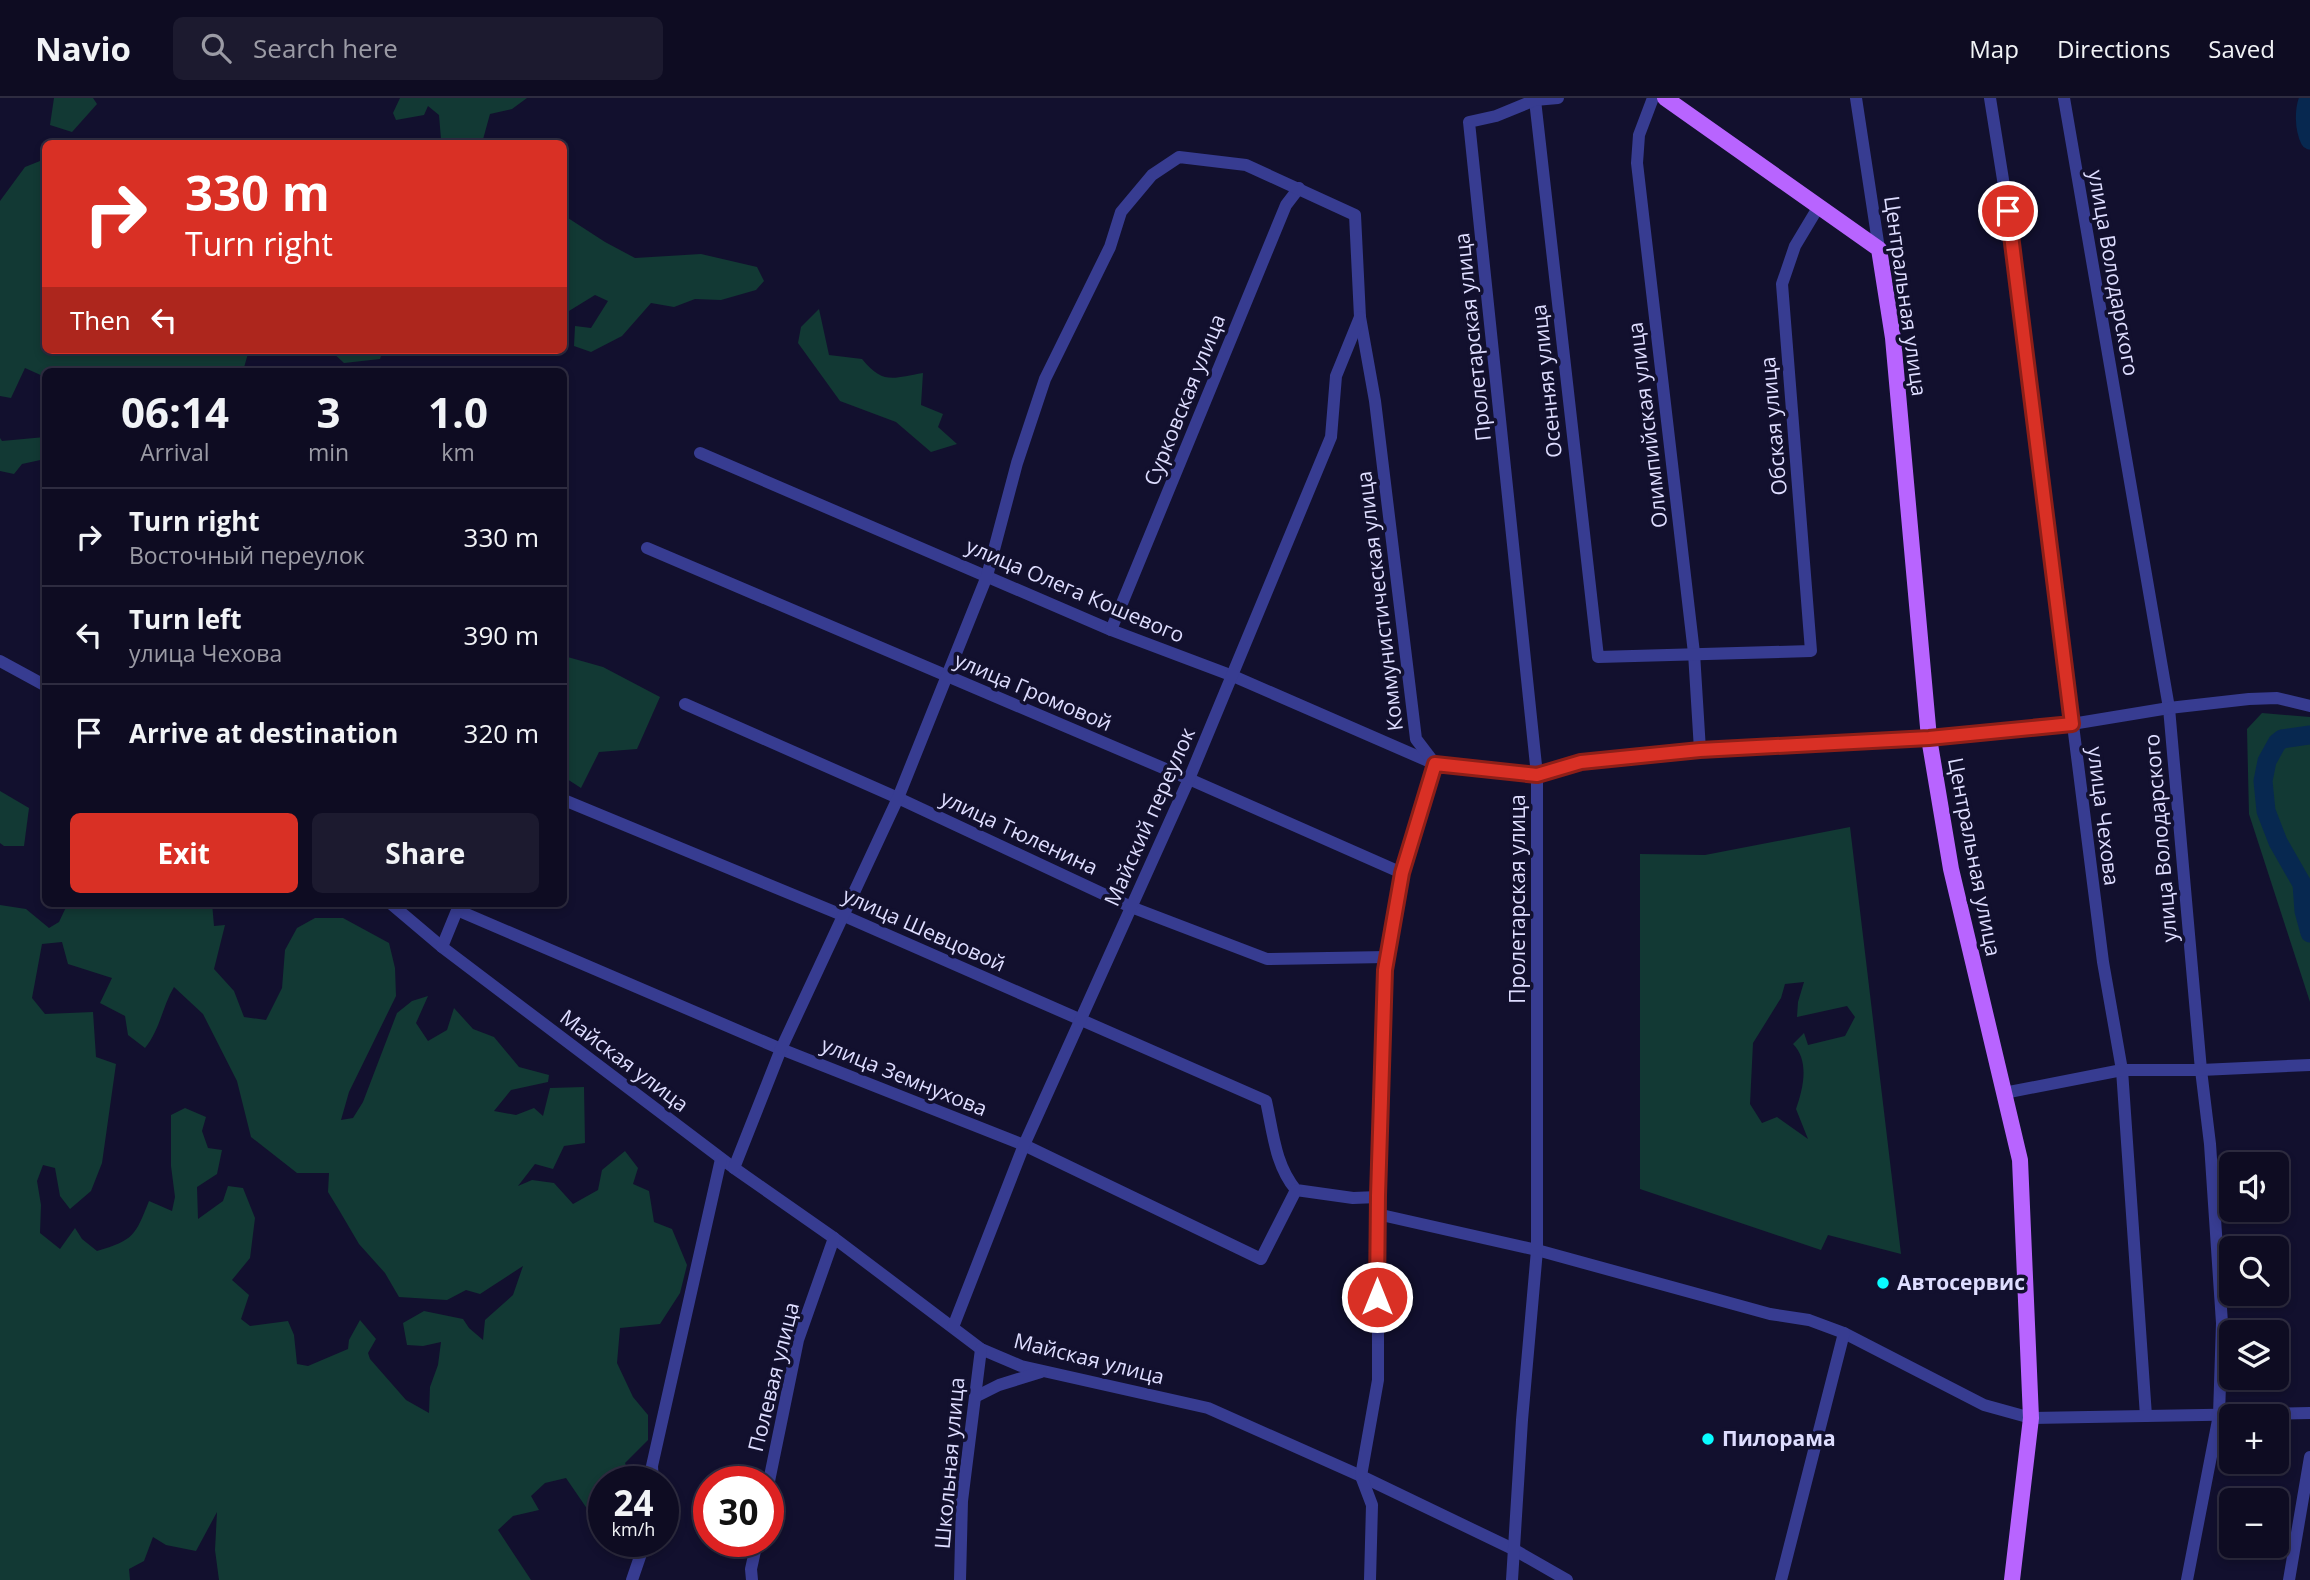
<!DOCTYPE html>
<meta charset="utf-8">
<style>
body{margin:0;font-family:"Open Sans",sans-serif;background:#1c1a2f;color:#f1f3f6;height:100vh;display:flex;flex-direction:column;font-size:26px;white-space:nowrap}
*{box-sizing:border-box;margin:0}
p{font-size:23px;color:#9b9ba5}
.icon{flex:none;width:38px;height:38px;fill:none;stroke:currentColor;stroke-width:2;stroke-linecap:round;stroke-linejoin:round}
.map{position:relative;flex:1;overflow:hidden}
.drawer{position:absolute;left:42px;top:270px;width:525px;height:539px;display:flex;flex-direction:column;background:#0e0c22;border-radius:10px;box-shadow:0 4px 10px #0003,0 0 0 2px #2e2c40}
.drawer>*{flex:none}
.hud{position:absolute;left:42px;top:42px;width:525px;height:214px;border-radius:10px;box-shadow:0 4px 10px #0003,0 0 0 2px #2e2c40;background:#d93025;color:#fff;overflow:hidden}
.controls{position:absolute;left:2219px;top:1054px;display:grid;gap:14px}
.controls a{display:grid;place-items:center;width:70px;height:70px;border-radius:10px;background:#0e0c22;box-shadow:0 4px 10px #0003,0 0 0 2px #2e2c40;font-size:35px}
.speed{position:absolute;left:588px;top:1368px;display:flex;gap:14px;font-size:35px;font-weight:700;text-align:center}
.speed>*{display:grid;place-content:center;width:91px;height:91px;border-radius:50%;background:#0e0c22;box-shadow:0 4px 10px #0003,0 0 0 2px #2e2c40;line-height:1}
.speed small{font-size:18px;font-weight:400}
.speed .limit{border:10px solid #d22;background:#fff;color:#111}
.pin{position:absolute;display:grid;place-items:center;width:60px;height:60px;color:#fff;margin:-30px;border:4px solid #fff;border-radius:50%;box-shadow:0 2px 7px #0007}
.me{position:absolute;width:77px;margin:-38px;rotate:0deg;stroke-linejoin:round;filter:drop-shadow(0 0 5px #0008)}
.turn{display:flex;align-items:center;gap:24px;height:147px;padding:0 28px;font-size:32px}
.turn .icon{width:91px;height:91px;stroke-width:2.5}
.turn b{display:block;font-size:49px;line-height:60px}
.then{display:flex;align-items:center;height:66px;padding:0 28px;background:#0003;gap:14px;font-size:26px}
.eta{display:flex;justify-content:space-evenly;align-items:center;height:119px;text-align:center}
.eta b{font-size:42px;font-weight:700;line-height:49px}
.button{display:flex;gap:14px;margin-top:auto;padding:14px 28px}
.button a{flex:1;height:80px;border-radius:10px;background:#d93025;color:#fff;font-size:28px;font-weight:700;line-height:80px;text-align:center}
.button a+a{background:#1c1a2f;color:#f1f3f6}
ul{padding:0;list-style:none}
li{display:flex;align-items:center;gap:21px;height:98px;padding:0 28px;border-top:2px solid #2e2c40}
li div{flex:1}
li b{display:block;font-size:26px}
li em{font-style:normal}
header{display:flex;align-items:center;gap:42px;box-sizing:border-box;height:98px;padding:0 35px;background:#0e0c22;border-bottom:2px solid #2e2c40}
header strong{font-size:33px}
nav{display:flex;gap:38px;margin-inline-start:auto;font-size:24px}
.search{width:490px;height:63px;background:#1c1a2f;display:flex;align-items:center;gap:18px;box-sizing:border-box;padding:0 24px;border-radius:10px;color:#9b9ba5;font-size:26px}
.map>svg:first-child{display:block}
.green{fill:#123934;fill-rule:evenodd}
.lines{fill:none;stroke-linecap:round;stroke-linejoin:round}
.river{stroke:#072850;stroke-width:19}
.minor{stroke:#373c91;stroke-width:12}
.major{stroke:#b864ff;stroke-width:16}
.route-casing{stroke:#8d1f18;stroke-width:18}
.route{stroke:#d93025;stroke-width:12}
.poi-dot{fill:#09fcff;stroke:#12102e;stroke-width:2.5}
.labels{text-anchor:middle;stroke-width:7;stroke-linejoin:round;paint-order:stroke}
.street-label{font-size:21px;fill:#deddff;stroke:#12102e}
.poi-label{font-size:21px;font-weight:bold;fill:#deddff;stroke:#12102e;text-anchor:start}
</style>
<header>
<strong>Navio</strong>
<div class="search"><svg class="icon" aria-label="search" viewBox="0 0 24 24"><circle cx="10" cy="10" r="6"/><path d="M15 15l6 6"/></svg>Search here</div>
<nav><a>Map</a><a>Directions</a><a>Saved</a></nav>
</header>
<div class="map">
<svg width="2310" height="1482" viewBox="0 0 2310 1482">
<rect width="100%" height="100%" fill="#12102e"/>
<g class="green">
<path d="M54,0H93L97,6L72,34L50,27Z"/>
<path d="M400,0H527L512,11L490,16L482,45H449L441,41L439,17L428,8L424,17L396,22L393,15Z"/>
<path d="M45,61L46,252H249L243,273H218V270L212,273H46L45,279L25,270L11,300L0,298V103L25,69Z"/>
<path d="M568,120L605,144L635,160L701,156L757,169L764,183L756,192L721,202L695,201L674,209L651,205L622,238L591,254L574,248L575,228L591,230L608,203L595,197L564,216V121Z"/>
<path d="M819,211L829,257L862,261C883,287 893,280 923,275L921,307L943,316L938,329L957,346L931,354L896,324L840,303L798,245L801,229Z"/>
<path d="M330,252H383L380,261L344,265Z"/>
<path d="M45,339V361L22,366L14,376L0,373V340L2,343Z"/>
<path d="M564,558L603,569L660,599L637,651L599,654L581,690L564,679Z"/>
<path d="M2262,615L2310,619V904L2249,716L2247,631Z"/>
<path d="M0,693L29,710L24,748H4L0,745Z"/>
<path d="M1850,729L1901,1156L1828,1137L1821,1152L1640,1091V756L1705,757ZM1804,884L1798,904L1797,919L1847,908L1855,919L1845,938L1808,947L1804,935L1793,946C1810,963 1803,991 1796,1011L1808,1041L1777,1019L1762,1025L1750,1006L1753,945L1781,900L1785,886Z"/>
<path d="M68,805H178L181,810L212,805L214,828L225,827L214,871L234,893L244,919L266,922L282,890L285,852L297,830L315,820H343L389,845L395,870L396,898L349,994L341,1022L353,1020L363,1004L397,915L412,903L428,898L416,925L428,943L447,932L454,910L473,931L494,939L519,969L549,977L548,984L511,992L494,1013L516,1017L534,1010L543,1018L550,990L584,989L585,1045L564,1048L553,1071L535,1066L518,1088L532,1082L554,1085L573,1106L598,1092L602,1072L625,1053L638,1070L633,1086L649,1093L654,1124L672,1131L687,1167L680,1195L660,1226L620,1230L617,1265L633,1299L648,1317V1342L625,1365L633,1384H604V1416L590,1415L566,1380L545,1385L531,1398L539,1412L513,1418L498,1432L531,1482H219L215,1452L217,1414L196,1453L166,1447L153,1439L144,1463L129,1471L130,1482H0V807L26,811L49,830L59,824ZM62,844L68,866L112,880L100,905L125,918L128,937L145,950C160,932 162,909 174,889L203,916L237,983L251,1039L297,1075H329L328,1094L339,1112L359,1146L385,1175L399,1199L447,1202L466,1192L480,1196L523,1168L513,1197L485,1222L483,1242L469,1230L463,1221L424,1213L403,1225L407,1247L423,1248L441,1244L438,1267L430,1289L429,1315L406,1302L370,1261L368,1255L376,1241L360,1222L349,1242L348,1251L308,1268L297,1266L294,1237L288,1223L250,1228L241,1221L249,1197L232,1182L250,1160L255,1120L243,1090L228,1088L223,1103L198,1121L197,1089L217,1076L222,1052L208,1050L202,1033L206,1019L185,1010L171,1017V1068L175,1099L172,1113L149,1103C135,1138 134,1142 97,1153L82,1141L75,1130L60,1151L40,1135L41,1107L37,1083L43,1067L55,1070L60,1098L70,1111L91,1093L102,1065L116,966L96,959L93,914L45,916L32,900L42,846Z"/>
</g>
<g class="lines">
<g class="river">
<path d="M2309,0C2304,11 2304,30 2310,42"/>
<path d="M2310,637L2282,641L2277,645L2267,663L2263,683L2266,713L2278,744L2302,786L2304,813L2310,835"/>
</g>
<g class="minor">
<path d="M1653,0L1639,37L1637,65L1694,555L1700,652"/>
<path d="M1856,0L1879,151"/>
<path d="M1990,0L2008,113L2103,864L2122,972L2146,1318"/>
<path d="M2064,0L2169,610L2201,972L2210,1046L2222,1225L2219,1317L2187,1482"/>
<path d="M1535,2L1598,559L1811,553L1782,186L1795,148L1819,108"/>
<path d="M700,355L1111,532L1233,578L1435,666L1537,677L1581,664L1700,652L1929,640L2072,626L2169,610L2249,601L2277,600L2310,608"/>
<path d="M647,450L1189,681L1402,775"/>
<path d="M1111,532L1286,107L1299,90"/>
<path d="M0,563L46,588"/>
<path d="M685,606L898,700L1131,809L1267,861L1387,859"/>
<path d="M564,702L842,817L1266,1003C1273,1034 1275,1067 1296,1092L1353,1100L1378,1099"/>
<path d="M390,805L442,849L734,1070L834,1140L981,1251L1021,1268L1208,1310L1361,1378L1513,1451L1567,1482"/>
<path d="M457,812L781,951L1024,1047L1261,1161L1296,1092"/>
<path d="M442,849L460,805"/>
<path d="M2004,995L2122,972H2201L2310,967"/>
<path d="M734,1070L781,951L898,700L987,478L1017,365L1045,281L1110,149L1121,114L1152,77L1179,59L1246,67L1355,117L1360,219L1375,303L1416,641L1435,666L1402,775L1385,872L1378,1099V1282L1361,1378L1372,1407L1370,1482"/>
<path d="M1377,1116L1537,1152L1770,1216L1809,1222L1844,1235L1984,1307L2031,1320L2310,1315"/>
<path d="M953,1229L1024,1047L1189,681L1331,339L1336,278L1360,219"/>
<path d="M975,1299L999,1287L1041,1274"/>
<path d="M653,1384L652,1368L721,1061"/>
<path d="M768,1388L798,1242L834,1140"/>
<path d="M632,1482L645,1444"/>
<path d="M752,1482L751,1471L757,1444"/>
<path d="M960,1482L962,1403L981,1251"/>
<path d="M1512,1482L1522,1322L1537,1152V677L1469,24L1496,18L1535,2L1558,0"/>
<path d="M1781,1482L1844,1235"/>
<path d="M2289,1482L2310,1359"/>
</g>
<path class="major" d="M1665,0L1879,151L1893,240L1929,640L1951,771L2020,1062L2031,1320L2012,1482"/>
</g>
<g class="lines">
<defs>
<path id="route" d="M1377,1199L1378,1098L1385,872L1402,775L1435,666L1537,677L1581,664L1700,652L1929,640L2072,626L2008,113"/>
</defs>
<use href="#route" class="route-casing"/>
<use href="#route" class="route"/>
</g>
<g class="poi-dot">
<circle cx="1883" cy="1185" r="7"/>
<circle cx="1708" cy="1341" r="7"/>
</g>
<g class="labels">
<g class="street-label">
<text transform="translate(2113 175) rotate(80)" y="7">улица Володарского</text>
<text transform="translate(1905 198) rotate(82)" y="7">Центральная улица</text>
<text transform="translate(1473 239) rotate(-96)" y="7">Пролетарская улица</text>
<text transform="translate(1547 283) rotate(-96)" y="7">Осенняя улица</text>
<text transform="translate(1185 302) rotate(-68)" y="7">Сурковская улица</text>
<text transform="translate(1648 327) rotate(-97)" y="7">Олимпийская улица</text>
<text transform="translate(1774 328) rotate(-95)" y="7">Обская улица</text>
<text transform="translate(1075 493) rotate(23)" y="7">улица Олега Кошевого</text>
<text transform="translate(1380 503) rotate(-97)" y="7">Коммунистическая улица</text>
<text transform="translate(1033 594) rotate(23)" y="7">улица Громовой</text>
<text transform="translate(2103 718) rotate(83)" y="7">улица Чехова</text>
<text transform="translate(1150 719) rotate(-66)" y="7">Майский переулок</text>
<text transform="translate(1019 735) rotate(25)" y="7">улица Тюленина</text>
<text transform="translate(2161 740) rotate(-95)" y="7">улица Володарского</text>
<text transform="translate(1974 759) rotate(79)" y="7">Центральная улица</text>
<text transform="translate(1518 801) rotate(-90)" y="7">Пролетарская улица</text>
<text transform="translate(924 832) rotate(24)" y="7">улица Шевцовой</text>
<text transform="translate(624 963) rotate(37)" y="7">Майская улица</text>
<text transform="translate(904 979) rotate(22)" y="7">улица Земнухова</text>
<text transform="translate(1089 1261) rotate(14)" y="7">Майская улица</text>
<text transform="translate(774 1279) rotate(-76)" y="7">Полевая улица</text>
<text transform="translate(950 1365) rotate(-85)" y="7">Школьная улица</text>
</g>
<g class="poi-label">
<text x="1897" y="1192">Автосервис</text>
<text x="1722" y="1348">Пилорама</text>
</g>
</g>
</svg>
<div class="controls">
<a><svg class="icon" aria-label="sound" viewBox="0 0 24 24"><path d="M4 9h4l5-4v14l-5-4H4zM17 9q2 3 0 6"/></svg></a>
<a><svg class="icon" aria-label="search" viewBox="0 0 24 24"><circle cx="10" cy="10" r="6"/><path d="M15 15l6 6"/></svg></a>
<a><svg class="icon" aria-label="layers" viewBox="0 0 24 24"><path d="M12 4l9 5-9 5-9-5zM3 14l9 5 9-5"/></svg></a>
<a>+</a>
<a>−</a>
</div>
<div class="speed"><div>24<small>km/h</small></div><div class="limit">30</div></div>
<div class="pin" style="left:2008px;top:113px;background:#d93025"><svg class="icon" aria-label="arrive" viewBox="0 0 24 24"><path d="M6 21V4h12l-3 4 3 4H6"/></svg></div>
<svg class="me" style="left:1377px;top:1199px" viewBox="-20 -20 40 40"><circle r="17" fill="#d93025" stroke="#fff" stroke-width="3"/><path d="M0-11L8 9 0 5-8 9z" fill="#fff"/></svg>
<div class="hud">
<div class="turn"><svg class="icon" aria-label="right" viewBox="0 0 24 24"><path d="M7 20v-9h11M14 6l5 5-5 5"/></svg><div><b>330 m</b>Turn right</div></div>
<div class="then">Then<svg class="icon" aria-label="left" viewBox="0 0 24 24"><path d="M17 20v-9H6M10 6l-5 5 5 5"/></svg></div>
</div>
<section class="drawer">
<div class="eta">
<div><b>06:14</b><p>Arrival</p></div>
<div><b>3</b><p>min</p></div>
<div><b>1.0</b><p>km</p></div>
</div>
<ul>
<li><svg class="icon" aria-label="right" viewBox="0 0 24 24"><path d="M7 20v-9h11M14 6l5 5-5 5"/></svg><div><b>Turn right</b><p>Восточный переулок</p></div><em>330 m</em></li>
<li><svg class="icon" aria-label="left" viewBox="0 0 24 24"><path d="M17 20v-9H6M10 6l-5 5 5 5"/></svg><div><b>Turn left</b><p>улица Чехова</p></div><em>390 m</em></li>
<li><svg class="icon" aria-label="arrive" viewBox="0 0 24 24"><path d="M6 21V4h12l-3 4 3 4H6"/></svg><div><b>Arrive at destination</b></div><em>320 m</em></li>
</ul>
<div class="button"><a>Exit</a><a>Share</a></div>
</section>
</div>
